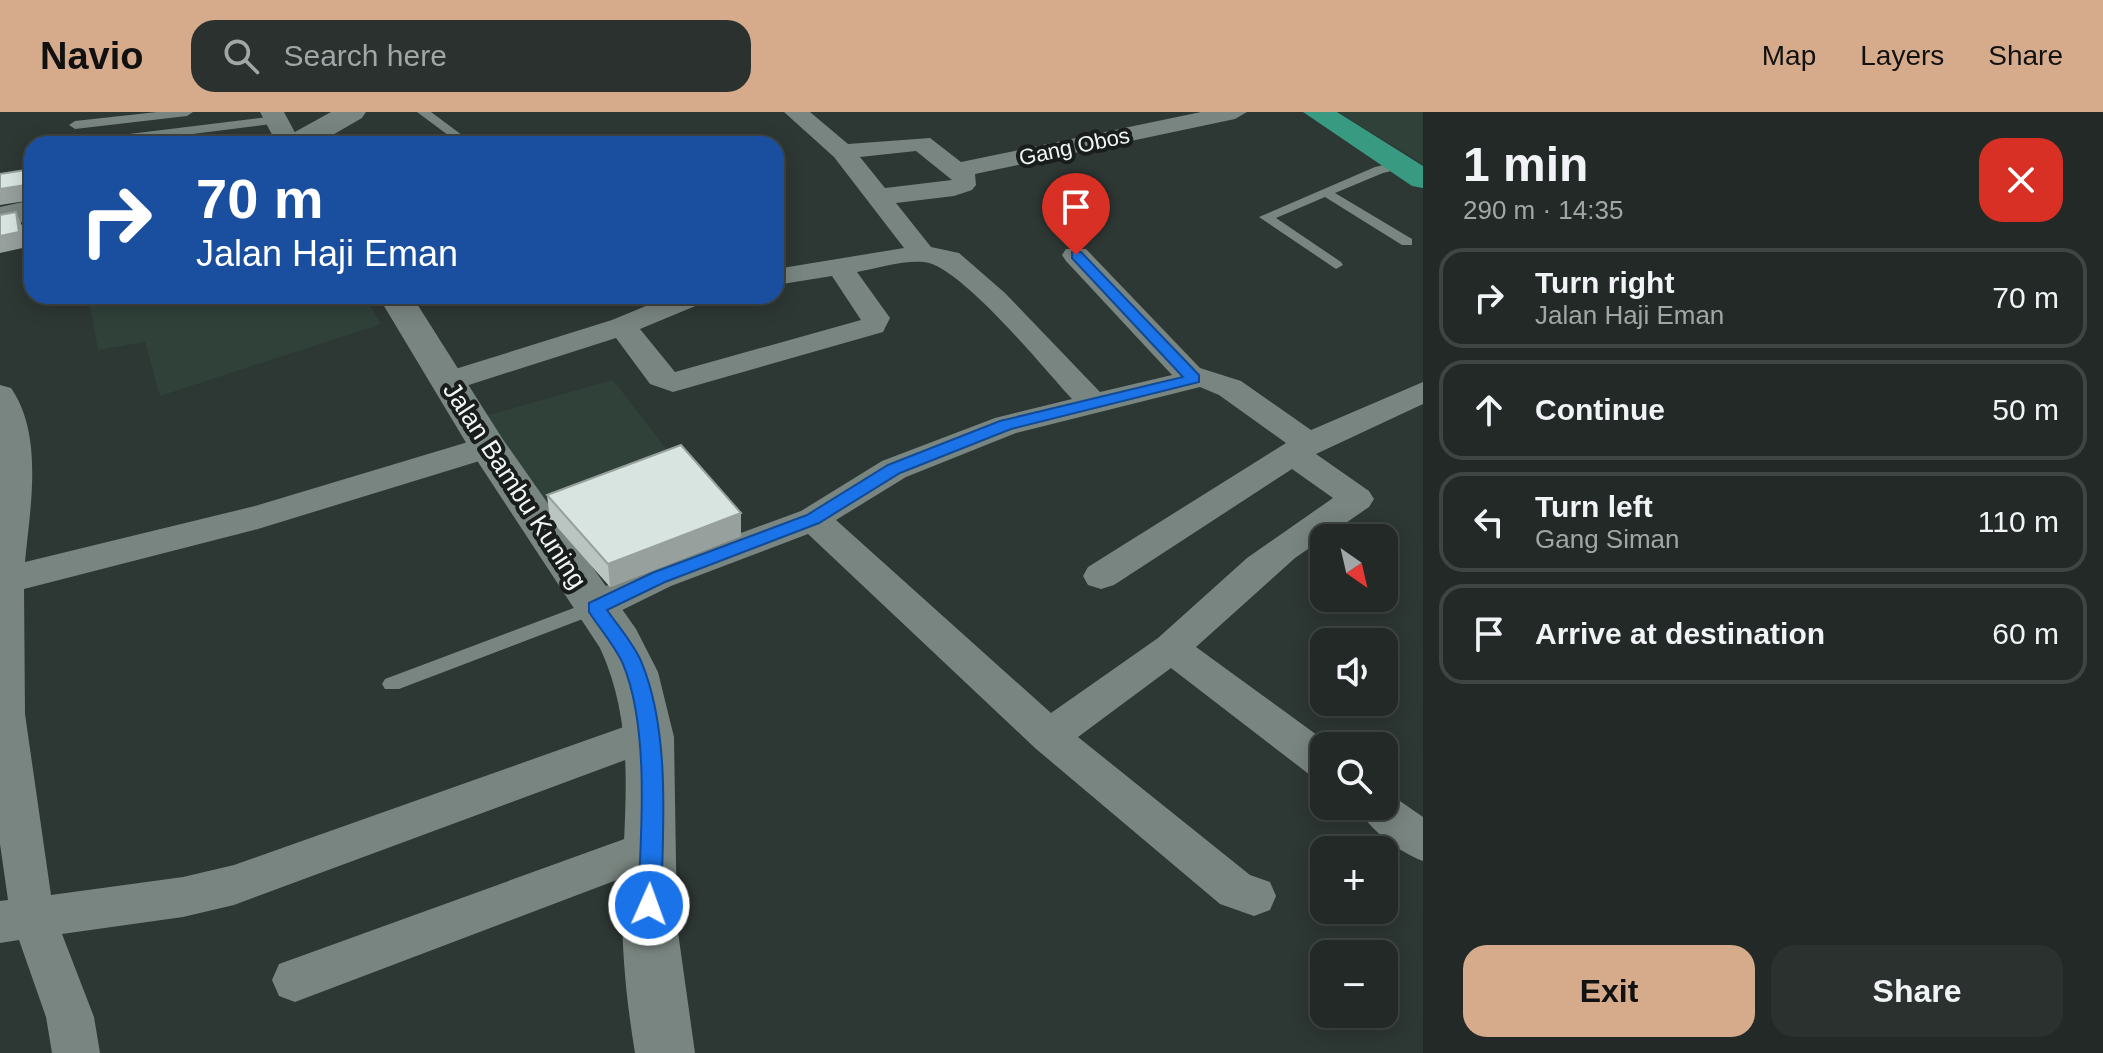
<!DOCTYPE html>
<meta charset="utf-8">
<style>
body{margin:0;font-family:Helvetica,sans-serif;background:#2a312e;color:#f1f3f6;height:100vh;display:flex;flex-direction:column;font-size:30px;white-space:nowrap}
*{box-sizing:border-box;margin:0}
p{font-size:26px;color:#a2a6a7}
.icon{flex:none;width:44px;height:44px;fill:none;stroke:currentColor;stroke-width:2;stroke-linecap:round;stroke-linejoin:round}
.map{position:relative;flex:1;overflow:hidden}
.sheet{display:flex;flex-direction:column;background:#222926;width:680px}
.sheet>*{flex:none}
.top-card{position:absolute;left:24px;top:24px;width:760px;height:168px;border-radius:24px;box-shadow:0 4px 20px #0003,0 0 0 2px #3f4543;background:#1a4fa0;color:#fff;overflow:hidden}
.needle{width:52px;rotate:146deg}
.controls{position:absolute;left:1310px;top:412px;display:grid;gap:16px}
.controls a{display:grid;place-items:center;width:88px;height:88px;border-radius:16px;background:#222926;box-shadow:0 4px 20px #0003,0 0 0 2px #3f4543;font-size:40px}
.pin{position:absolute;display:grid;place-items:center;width:68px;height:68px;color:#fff;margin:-82px -34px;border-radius:50% 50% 50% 0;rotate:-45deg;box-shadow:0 0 8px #0007}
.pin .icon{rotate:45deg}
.me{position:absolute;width:88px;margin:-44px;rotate:2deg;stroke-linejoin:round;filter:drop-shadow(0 0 6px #0008)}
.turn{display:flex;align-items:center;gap:28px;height:168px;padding:0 40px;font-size:36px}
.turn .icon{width:104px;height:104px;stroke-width:2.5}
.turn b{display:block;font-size:56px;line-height:68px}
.round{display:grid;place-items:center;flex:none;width:84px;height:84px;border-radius:24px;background:#2a312e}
.head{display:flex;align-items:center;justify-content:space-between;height:136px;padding:0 40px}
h1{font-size:48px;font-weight:700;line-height:60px}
.cta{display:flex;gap:16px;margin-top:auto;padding:16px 40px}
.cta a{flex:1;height:92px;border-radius:24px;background:#d6ab8b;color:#111;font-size:32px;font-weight:700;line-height:92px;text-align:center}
.cta a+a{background:#2a312e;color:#f1f3f6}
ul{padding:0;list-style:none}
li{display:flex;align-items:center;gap:24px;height:100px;margin:0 16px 12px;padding:0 24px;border:4px solid #3f4543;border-radius:24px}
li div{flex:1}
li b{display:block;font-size:30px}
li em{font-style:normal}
header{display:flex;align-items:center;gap:48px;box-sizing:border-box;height:112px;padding:0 40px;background:#d6ab8b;color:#111}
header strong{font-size:38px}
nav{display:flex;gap:44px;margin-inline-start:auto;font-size:28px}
.search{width:560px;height:72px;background:#2a312e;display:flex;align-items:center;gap:20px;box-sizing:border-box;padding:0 28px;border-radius:24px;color:#a2a6a7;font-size:30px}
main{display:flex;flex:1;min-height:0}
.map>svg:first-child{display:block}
.built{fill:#30413a}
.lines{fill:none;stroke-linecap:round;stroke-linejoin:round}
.service{fill:#798580;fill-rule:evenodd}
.minor{fill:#798580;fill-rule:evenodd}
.tertiary{fill:#798580;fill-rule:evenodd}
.primary{fill:#389a81;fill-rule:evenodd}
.wall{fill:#bac4c0}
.shaded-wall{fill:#97a09c}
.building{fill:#d8e4df;stroke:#97a09c;stroke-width:2}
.route{fill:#1a73e8;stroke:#114b97;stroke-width:2}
.labels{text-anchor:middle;stroke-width:8;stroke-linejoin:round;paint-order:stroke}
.far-street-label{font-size:22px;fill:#f0f6f3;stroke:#191d1c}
.street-label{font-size:26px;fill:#f0f6f3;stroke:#191d1c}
</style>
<header>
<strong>Navio</strong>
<div class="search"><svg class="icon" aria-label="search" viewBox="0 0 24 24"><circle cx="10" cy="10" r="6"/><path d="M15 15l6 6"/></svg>Search here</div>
<nav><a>Map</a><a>Layers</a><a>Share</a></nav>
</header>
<main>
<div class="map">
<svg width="1423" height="941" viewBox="0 0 1423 941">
<rect width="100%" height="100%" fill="#2d3733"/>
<g class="built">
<path d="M1338,0H1423V52Z"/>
<path d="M88,184H364L381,212L160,284L145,230L98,238Z"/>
<path d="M613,268L682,357L550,407L478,306Z"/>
</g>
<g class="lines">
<g class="service">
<path d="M157,0H193L187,4L75,17L69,13L75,9Z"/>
<path d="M417,0H431L474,32H460Z"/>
<path d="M276,4L282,8L280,11L129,30L123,26L129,22Z"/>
<path d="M1400,49L1404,50V56L1383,61L1335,81L1412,127V133H1402L1325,85L1276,106L1341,150L1343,153L1336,157L1259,105L1375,55Z"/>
<path d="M595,488L601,490L604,495L601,500L399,577H385L382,572L385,567Z"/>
</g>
<g class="minor">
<path d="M260,0H284L301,32H277Z"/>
<path d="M784,0H810L848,32L930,26L961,50L1201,0H1247L1235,7L975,62L976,73L972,78L954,84L896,91L931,135L959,141L1005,181L1100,280L1172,263L1066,149L1062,143L1066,137H1086L1200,256L1241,269L1311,318L1423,270V292L1316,342L1369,379L1374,387L1369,395L1295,446L1196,535L1332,634H1324V668L1310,663L1171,556L1078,625L1250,763L1270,770L1276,784L1270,798L1254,804L1220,792L1035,636L808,422L671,474L608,505L595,509L582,505L577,495L582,485L645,456L801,399L882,349L995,306L1072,287C1045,258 960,153 924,150C904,148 878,156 857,160L890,206L883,220L673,280L650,272L616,226L447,280L436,277L432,270L436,263L612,208L670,184H709L705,190L640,217L675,260L861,208L832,164L776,173V157L904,136L834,45ZM916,39L952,68L885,76L860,45ZM1200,275L1219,283L1286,331L1088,455L1083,464L1088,473L1101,477L1114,473L1292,357L1333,386L1247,446L1158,526L1051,601L836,408L906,365L1016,321Z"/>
<path d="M0,273L11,276C44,324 30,396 25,450L255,394L488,324L499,327L504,335L499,343L258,417L24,477L25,602L51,783L183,765L234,753L649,606L663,610L669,622L663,634L234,793L183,805L62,822L94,905L100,941H52L46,905L19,828L0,831V789L8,788L0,732Z"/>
<path d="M1384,678L1423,705V749C1399,740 1368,717 1357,694H1384Z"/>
<path d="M652,717L667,723L674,736L667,749L295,890L279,884L272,868L279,852Z"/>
</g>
<g class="tertiary">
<path d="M331,0H366L362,6L317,32H280L284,26Z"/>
<path d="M32,88V108L0,115V95Z"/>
<path d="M378,184H412L502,326L636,517L658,560L674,625L677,813L695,941H635C627,893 622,844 622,795C622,706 639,620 600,536L474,344Z"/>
</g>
<path class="primary" d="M1303,0H1337L1423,54V76L1412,74Z"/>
</g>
<path class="wall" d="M547,383L741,424L610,475L550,407Z"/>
<g class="shaded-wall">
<path d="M32,72V88L0,93V77Z"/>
<path d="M16,100L23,116L27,135L0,141V124Z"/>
<path d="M741,401V424L610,475L608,452Z"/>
</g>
<g class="building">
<path d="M32,57V72L0,77V62Z"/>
<path d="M16,100L19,120L0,124V103Z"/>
<path d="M681,333L741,401L608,452L547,383Z"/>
</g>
<path class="route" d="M1072,140H1081L1199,263V270L1011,317L900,361L819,411L665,470L607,498C618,514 633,531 641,549C671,620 663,717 661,793L657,800L649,803L641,800L638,793C641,723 650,617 623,552C615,534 600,517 589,500V491L652,461L807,403L888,353L1000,309L1183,265L1072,146Z"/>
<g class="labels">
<g class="far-street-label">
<text transform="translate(1074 34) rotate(-12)" y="8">Gang Obos</text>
</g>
<g class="street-label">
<text transform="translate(515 373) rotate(57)" y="9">Jalan Bambu Kuning</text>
</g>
</g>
</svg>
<div class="controls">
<a><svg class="needle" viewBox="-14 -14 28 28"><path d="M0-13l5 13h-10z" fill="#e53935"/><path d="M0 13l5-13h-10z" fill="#a2a6a7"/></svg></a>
<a><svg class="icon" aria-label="sound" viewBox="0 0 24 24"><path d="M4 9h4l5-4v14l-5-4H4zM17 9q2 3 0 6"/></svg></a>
<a><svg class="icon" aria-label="search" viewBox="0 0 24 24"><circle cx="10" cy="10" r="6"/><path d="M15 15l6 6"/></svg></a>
<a>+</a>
<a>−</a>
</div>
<div class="pin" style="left:1076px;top:143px;background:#d93025"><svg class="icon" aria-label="arrive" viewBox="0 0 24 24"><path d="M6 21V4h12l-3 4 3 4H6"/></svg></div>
<svg class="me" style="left:649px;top:793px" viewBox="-20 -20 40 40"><circle r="17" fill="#1a73e8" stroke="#fff" stroke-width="3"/><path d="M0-11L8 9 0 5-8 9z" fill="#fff"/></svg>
<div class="top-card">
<div class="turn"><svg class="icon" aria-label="right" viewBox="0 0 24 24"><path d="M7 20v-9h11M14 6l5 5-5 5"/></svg><div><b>70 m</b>Jalan Haji Eman</div></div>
</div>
</div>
<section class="sheet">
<div class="head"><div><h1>1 min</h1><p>290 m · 14:35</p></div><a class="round" style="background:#d93025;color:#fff"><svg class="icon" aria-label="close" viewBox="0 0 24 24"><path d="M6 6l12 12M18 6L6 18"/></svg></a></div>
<ul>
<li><svg class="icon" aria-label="right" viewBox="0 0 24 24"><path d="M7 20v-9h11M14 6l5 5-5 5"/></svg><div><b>Turn right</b><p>Jalan Haji Eman</p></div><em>70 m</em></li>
<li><svg class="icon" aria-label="ahead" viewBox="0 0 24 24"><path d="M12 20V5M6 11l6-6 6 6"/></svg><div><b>Continue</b></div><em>50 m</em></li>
<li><svg class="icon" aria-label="left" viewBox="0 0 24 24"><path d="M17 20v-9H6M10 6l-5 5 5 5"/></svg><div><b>Turn left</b><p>Gang Siman</p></div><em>110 m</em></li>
<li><svg class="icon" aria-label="arrive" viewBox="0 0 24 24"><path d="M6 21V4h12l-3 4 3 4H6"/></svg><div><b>Arrive at destination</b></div><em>60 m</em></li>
</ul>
<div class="cta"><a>Exit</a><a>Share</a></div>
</section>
</main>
